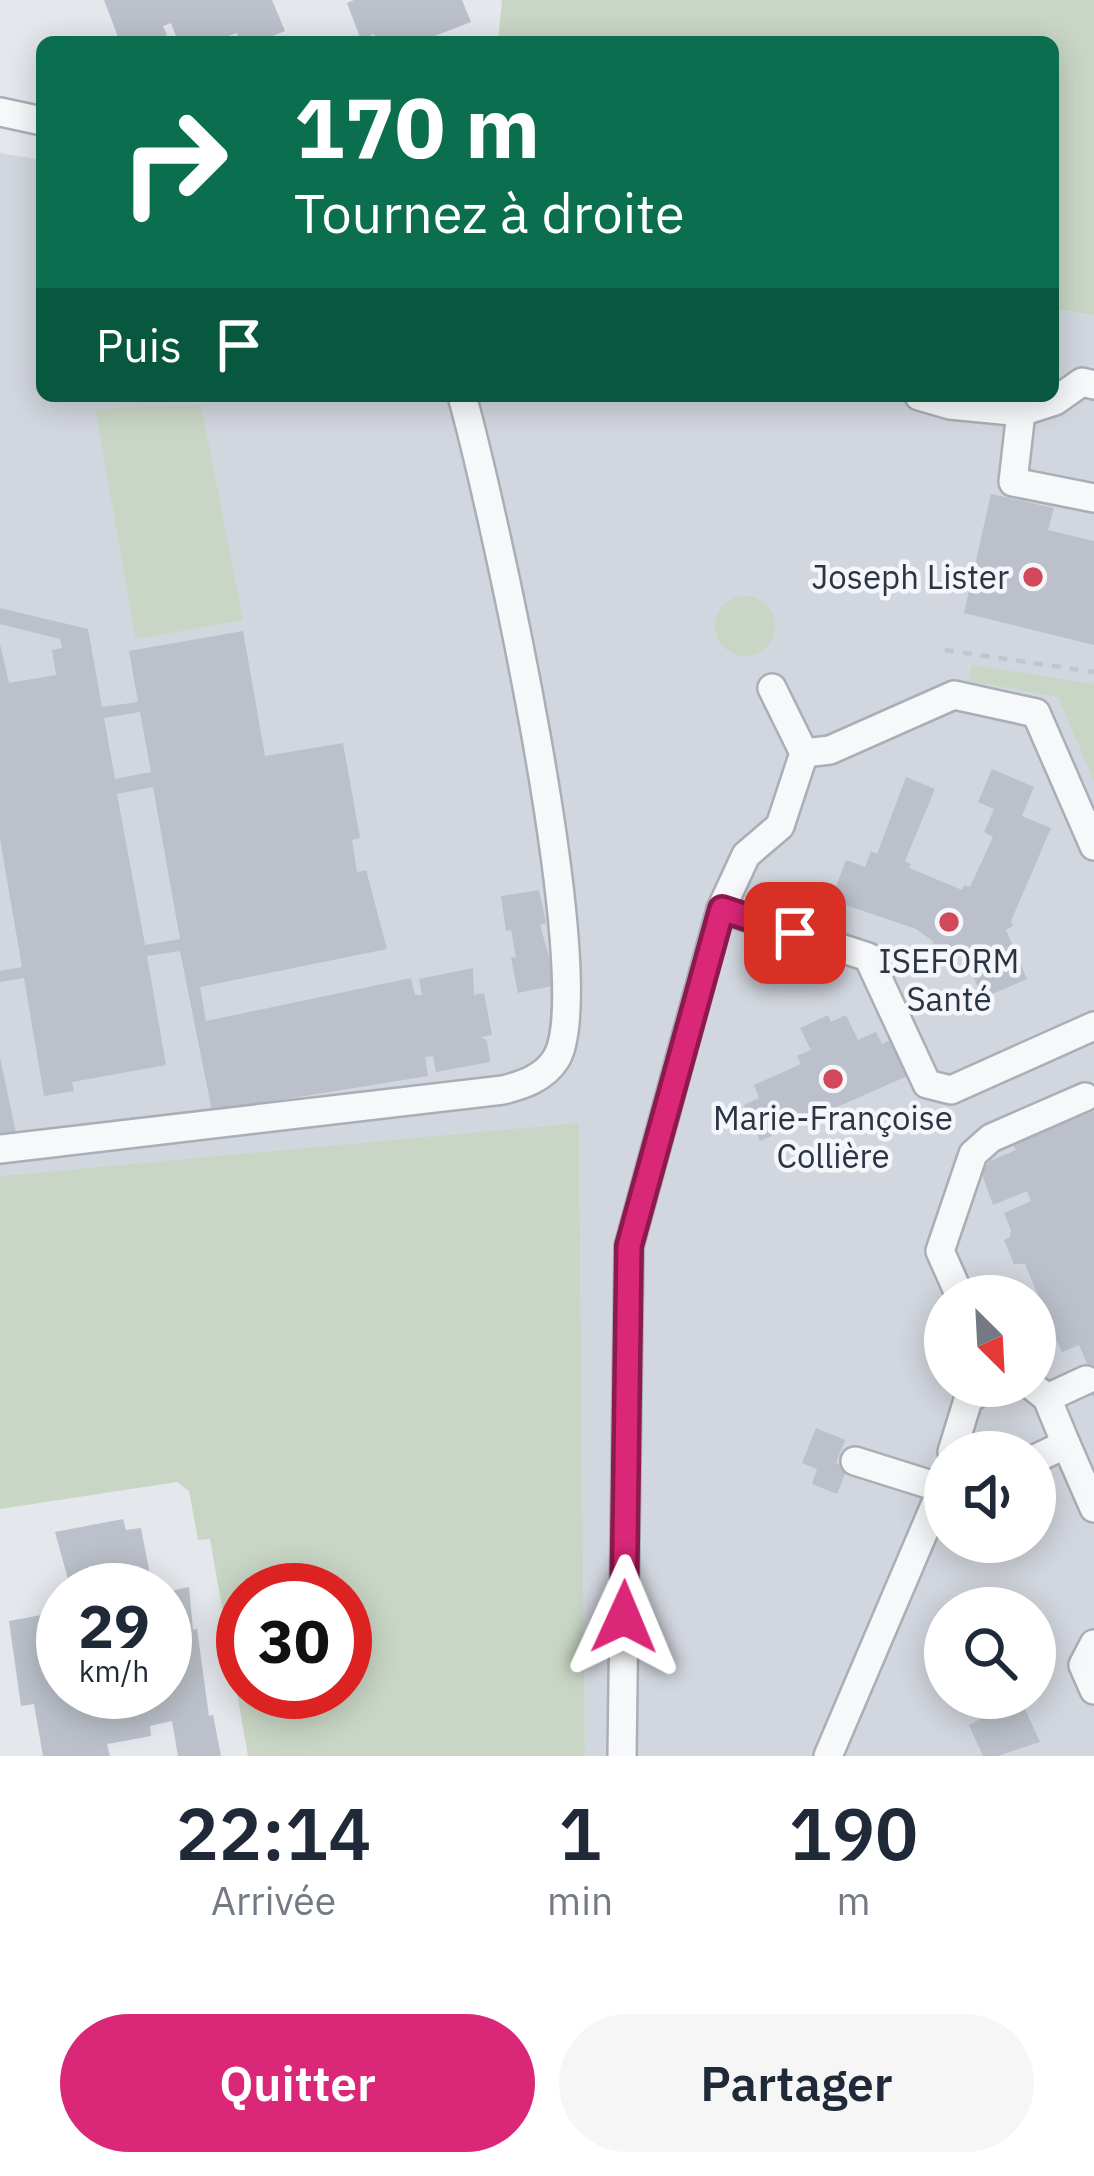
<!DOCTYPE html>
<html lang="fr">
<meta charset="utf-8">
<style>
body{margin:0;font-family:"IBM Plex Sans",sans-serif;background:#f6f6f7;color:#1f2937;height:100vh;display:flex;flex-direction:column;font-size:45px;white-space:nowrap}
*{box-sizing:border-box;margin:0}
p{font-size:39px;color:#747a83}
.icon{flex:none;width:66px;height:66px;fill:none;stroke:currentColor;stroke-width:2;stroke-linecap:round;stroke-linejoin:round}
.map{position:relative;height:1756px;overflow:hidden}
.details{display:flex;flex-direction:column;background:#fff;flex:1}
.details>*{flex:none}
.banner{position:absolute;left:36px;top:36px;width:1023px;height:366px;border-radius:18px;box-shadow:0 6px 30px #0003;background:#0b6e4f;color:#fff;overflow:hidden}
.needle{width:78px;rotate:156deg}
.tools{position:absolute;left:924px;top:1275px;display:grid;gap:24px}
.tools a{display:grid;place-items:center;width:132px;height:132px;border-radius:50%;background:#fff;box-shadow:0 6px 30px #0003;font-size:60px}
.speed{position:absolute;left:36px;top:1563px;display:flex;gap:24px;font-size:60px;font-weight:700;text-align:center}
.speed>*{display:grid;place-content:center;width:156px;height:156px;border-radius:50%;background:#fff;box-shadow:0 6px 30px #0003;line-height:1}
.speed small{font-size:30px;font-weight:400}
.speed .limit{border:18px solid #d22;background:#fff;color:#111}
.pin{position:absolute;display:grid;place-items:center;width:102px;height:102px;color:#fff;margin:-51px;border-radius:24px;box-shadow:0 6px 18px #0006}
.me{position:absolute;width:132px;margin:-66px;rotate:1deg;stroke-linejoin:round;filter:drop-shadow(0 0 9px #0008)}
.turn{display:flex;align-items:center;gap:42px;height:252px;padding:0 60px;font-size:54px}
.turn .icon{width:156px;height:156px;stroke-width:2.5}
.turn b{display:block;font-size:84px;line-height:102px}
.then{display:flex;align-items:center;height:114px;padding:0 60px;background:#0003;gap:24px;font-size:45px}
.eta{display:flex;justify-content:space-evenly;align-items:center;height:204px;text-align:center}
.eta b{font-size:72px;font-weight:600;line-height:84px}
.button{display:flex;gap:24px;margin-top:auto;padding:24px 60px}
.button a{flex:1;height:138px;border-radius:72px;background:#db2777;color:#fff;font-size:48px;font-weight:600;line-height:138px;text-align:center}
.button a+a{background:#f6f6f7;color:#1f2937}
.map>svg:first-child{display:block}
.built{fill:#d2d6de;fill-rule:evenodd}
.green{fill:#c9d6c5;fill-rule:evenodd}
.building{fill:#bbc0ca;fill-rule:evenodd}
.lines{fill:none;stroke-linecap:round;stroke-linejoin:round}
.minor-casing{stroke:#a9aeb7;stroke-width:32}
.path{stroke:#c2c5cb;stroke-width:4.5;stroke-dasharray:9 9;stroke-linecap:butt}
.minor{stroke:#f7f8fa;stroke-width:27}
.route-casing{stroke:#8e194d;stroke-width:30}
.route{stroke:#db2777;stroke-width:21}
.poi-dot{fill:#d1495b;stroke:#f4f6f9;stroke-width:4.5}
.labels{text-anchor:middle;stroke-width:9;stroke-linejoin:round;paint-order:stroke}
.poi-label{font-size:33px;fill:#2b3445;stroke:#f4f6f9}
</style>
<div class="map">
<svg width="1094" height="1756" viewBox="0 0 1094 1756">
<rect width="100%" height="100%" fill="#e4e7ec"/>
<path class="built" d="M0,153L42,160V396H1053V309L1094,315V1756H585L579,1124L0,1176ZM945,1296H1035V1386H945ZM945,1452H1035V1542H945ZM945,1608H1035V1698H945Z"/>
<g class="green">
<path d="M502,0H1094V315L1053,309V42H498Z"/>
<path d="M201,405L243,620L136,639L95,409Z"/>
<circle cx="745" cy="626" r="30"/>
<path d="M972,665L1094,684V781L1058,697L969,681Z"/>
<path d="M579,1123L585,1756H248L210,1539L198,1540L189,1491L177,1482L0,1509V1176ZM243,1590H345V1692H243Z"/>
</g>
<g class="building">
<path d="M104,0H272L285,31L258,42H240L237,33L228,36L230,42H178L171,23L163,26L167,35L149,42H120Z"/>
<path d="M354,0H462L471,22L432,37L434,42H377L374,34L361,40L347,3Z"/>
<path d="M991,494L1054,508L1048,530L1094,541V645L964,613Z"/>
<path d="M0,608L88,629L102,707L138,702L129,651L243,631L265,756L343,743L360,838L352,840L357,872L366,870L387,949L200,987L206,1021L411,978L415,995H422L419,979L473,968L474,995L484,993L492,1035L481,1037L487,1041L490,1062L436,1072L433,1056L425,1057L428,1076L212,1111L180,951L147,956L166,1065L72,1082L74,1091L44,1096L24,978L0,982V971L22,967L0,839V644L9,683L56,675L52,650L62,648L60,639L0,624ZM140,712L151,772L115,779L104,718ZM153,787L180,939L145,945L117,794Z"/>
<path d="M992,769L1034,787L1022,816L1051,828L1011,921L1013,926L1006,930L1027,979L983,998L962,952L951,962L934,955L933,941L916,929L831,900L846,860L865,867L871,851L877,854L906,777L935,789L905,861L911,864L909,868L962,890L964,885L970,887L993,837L984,832L994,809L978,802Z"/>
<path d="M539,890L546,923L540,925L557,985L518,993L511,958L516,957L511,930L506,931L501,896Z"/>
<path d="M828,1015L831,1022L846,1015L858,1040L876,1032L882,1044L896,1037L912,1074L760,1141L744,1105L759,1098L754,1085L801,1064L797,1056L811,1050L800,1028Z"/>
<path d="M0,1058L16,1133L0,1135Z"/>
<path d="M1094,1111V1399L1081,1369L1088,1366L1079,1345L1062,1352L1054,1335L1043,1334L1035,1314L1040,1300L1025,1264H1014L1004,1240L1010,1237L1011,1230L1004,1213L1031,1201L1027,1191L993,1205L981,1172L990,1161L1016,1150L1013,1145Z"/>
<path d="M816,1428L845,1440L836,1463L848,1467L837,1494L812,1484L817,1469L802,1463Z"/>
<path d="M123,1519L126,1530L141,1528L150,1575L109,1583L110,1590H98L97,1585L71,1590L55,1532Z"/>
<path d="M189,1587L193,1630L197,1629L209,1716L213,1715L221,1756H178L172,1721L150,1726L151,1736L107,1744L110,1756H43L34,1704L21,1706L9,1621L63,1611V1692H165V1592Z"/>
<path d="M1020,1698L1040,1742L998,1756H983L969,1725Z"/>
</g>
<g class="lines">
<defs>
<g id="minor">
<path d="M0,112L42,121"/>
<path d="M919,396L950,405L1021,412L1013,482L1094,498"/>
<path d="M1021,412L1055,401L1082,382L1094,385"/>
<path d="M804,753L830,750L954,695L1036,713L1094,846"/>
<path d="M721,909L868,957L927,1084L951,1090L1094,1026"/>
<path d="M0,1149L503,1090C523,1085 544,1078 556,1059C601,987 490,495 462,396"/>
<path d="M960,1296L940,1251L973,1154L991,1138L1085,1097"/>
<path d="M1032,1386L1047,1398L1066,1444"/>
<path d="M1047,1398L1086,1380"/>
<path d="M952,1452L968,1400L987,1386"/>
<path d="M1035,1459L1066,1444L1094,1508"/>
<path d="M855,1461L941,1488"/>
<path d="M1094,1644L1083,1665L1094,1690"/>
<path d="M622,1756L629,1246L721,909L746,855L780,826L804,753L772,688"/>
<path d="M828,1756L936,1503L945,1499"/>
</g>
</defs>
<use href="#minor" class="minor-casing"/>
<path class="path" d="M945,650L1094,672"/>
<use href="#minor" class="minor"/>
</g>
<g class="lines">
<defs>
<path id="route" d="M624,1617L629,1246L722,909L795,933"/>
</defs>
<use href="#route" class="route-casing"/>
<use href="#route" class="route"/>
</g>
<g class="poi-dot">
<circle cx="1033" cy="577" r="12"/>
<circle cx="949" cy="922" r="12"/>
<circle cx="833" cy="1079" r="12"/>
</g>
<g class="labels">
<g class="poi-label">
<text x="1009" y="589" text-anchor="end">Joseph Lister</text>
<text x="949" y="973">ISEFORM<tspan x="949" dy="38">Santé</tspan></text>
<text x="833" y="1130">Marie-Françoise<tspan x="833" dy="38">Collière</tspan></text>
</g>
</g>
</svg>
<div class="tools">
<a><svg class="needle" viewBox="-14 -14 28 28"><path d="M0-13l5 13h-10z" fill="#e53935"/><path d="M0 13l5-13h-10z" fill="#747a83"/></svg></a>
<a><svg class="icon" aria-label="sound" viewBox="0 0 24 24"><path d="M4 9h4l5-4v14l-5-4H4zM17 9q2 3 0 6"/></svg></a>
<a><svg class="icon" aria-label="search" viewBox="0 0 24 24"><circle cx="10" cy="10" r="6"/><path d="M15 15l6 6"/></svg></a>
</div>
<div class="speed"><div>29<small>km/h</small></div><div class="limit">30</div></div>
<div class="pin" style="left:795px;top:933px;background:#d93025"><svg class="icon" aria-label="arrive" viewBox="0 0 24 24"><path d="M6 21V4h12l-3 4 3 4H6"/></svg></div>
<svg class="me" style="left:624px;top:1617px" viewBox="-20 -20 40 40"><path d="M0-17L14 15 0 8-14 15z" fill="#db2777" stroke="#fff" stroke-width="4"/></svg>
<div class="banner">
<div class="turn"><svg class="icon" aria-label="right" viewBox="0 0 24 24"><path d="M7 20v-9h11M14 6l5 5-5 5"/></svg><div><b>170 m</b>Tournez à droite</div></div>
<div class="then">Puis<svg class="icon" aria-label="arrive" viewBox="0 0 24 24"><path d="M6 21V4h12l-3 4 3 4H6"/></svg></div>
</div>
</div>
<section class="details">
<div class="eta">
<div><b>22:14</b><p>Arrivée</p></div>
<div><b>1</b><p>min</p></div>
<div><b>190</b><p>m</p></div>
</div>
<div class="button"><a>Quitter</a><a>Partager</a></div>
</section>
